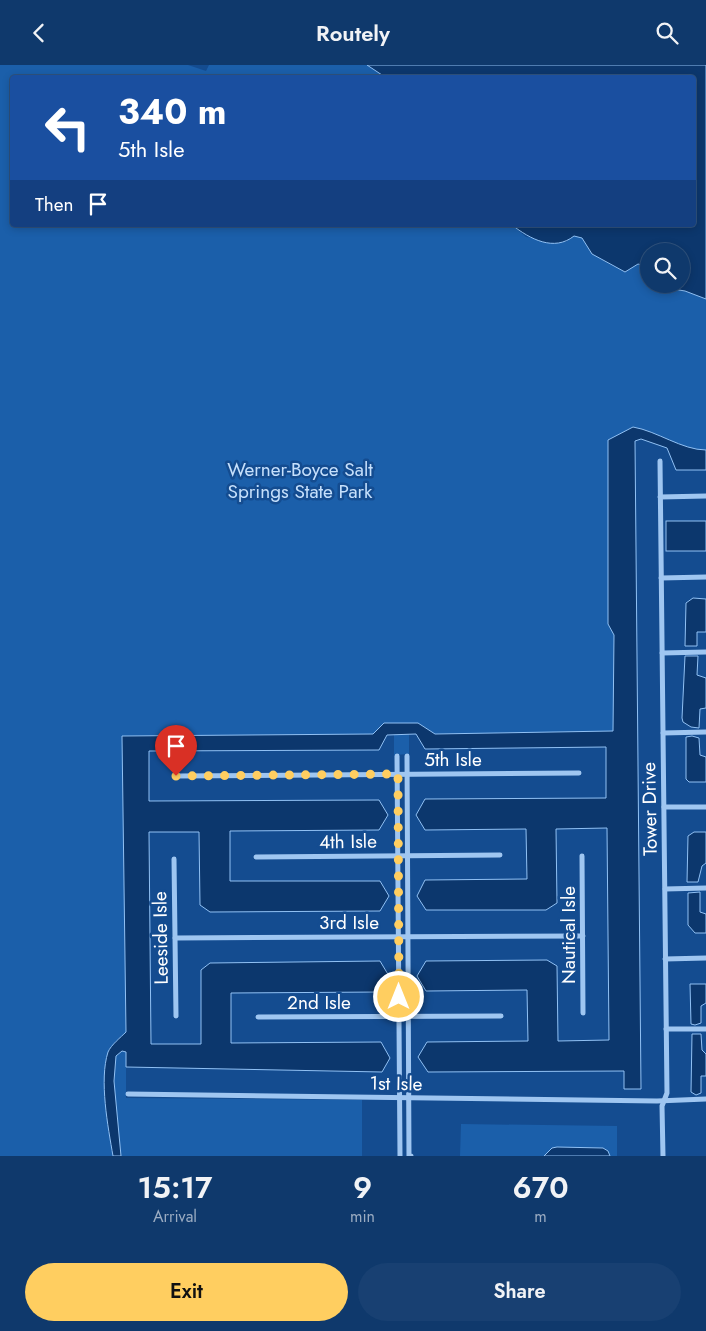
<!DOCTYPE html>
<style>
body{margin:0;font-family:Jost,sans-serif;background:#184072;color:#f1f3f6;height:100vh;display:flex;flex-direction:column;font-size:19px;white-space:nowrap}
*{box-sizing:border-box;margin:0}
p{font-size:16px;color:#9bacc2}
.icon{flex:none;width:28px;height:28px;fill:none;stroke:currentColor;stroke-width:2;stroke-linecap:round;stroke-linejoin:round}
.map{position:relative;height:1091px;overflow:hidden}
.sheet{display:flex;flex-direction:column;background:#0f396c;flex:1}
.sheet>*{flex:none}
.top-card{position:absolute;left:10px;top:10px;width:686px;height:152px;border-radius:5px;box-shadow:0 2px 8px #0003,0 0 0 1px #2f537f;background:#1a4fa0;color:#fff;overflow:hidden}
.tools{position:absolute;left:640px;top:178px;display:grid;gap:10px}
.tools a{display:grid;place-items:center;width:50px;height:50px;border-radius:50%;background:#0f396c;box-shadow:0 2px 8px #0003,0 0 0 1px #2f537f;font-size:25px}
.pin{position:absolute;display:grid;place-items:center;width:42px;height:42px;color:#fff;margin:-51px -21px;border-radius:50% 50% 50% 0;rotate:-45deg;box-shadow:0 0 5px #0007}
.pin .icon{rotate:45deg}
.me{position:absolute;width:55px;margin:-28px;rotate:0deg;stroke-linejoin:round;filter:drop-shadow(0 0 4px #0008)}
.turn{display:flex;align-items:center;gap:18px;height:105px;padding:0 25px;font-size:22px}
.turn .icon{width:65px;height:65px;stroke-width:2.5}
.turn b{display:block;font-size:35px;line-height:42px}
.then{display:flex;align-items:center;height:48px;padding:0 25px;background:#0003;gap:10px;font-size:19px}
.eta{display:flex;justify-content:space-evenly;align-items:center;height:85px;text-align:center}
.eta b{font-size:30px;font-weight:600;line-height:35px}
.primary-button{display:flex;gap:10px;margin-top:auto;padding:10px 25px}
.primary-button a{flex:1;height:58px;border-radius:30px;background:#ffce60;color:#111;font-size:20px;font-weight:600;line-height:58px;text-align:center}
.primary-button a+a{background:#184072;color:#f1f3f6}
header{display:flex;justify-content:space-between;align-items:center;height:65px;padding:0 25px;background:#0f396c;font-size:22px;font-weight:600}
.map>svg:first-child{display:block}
.green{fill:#1b5faa}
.water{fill:#0c376d;stroke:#91c1f4}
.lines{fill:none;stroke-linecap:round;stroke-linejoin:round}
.minor{stroke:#9fc6f1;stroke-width:5}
.route{stroke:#ffce60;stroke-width:9;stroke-dasharray:0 16.2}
.labels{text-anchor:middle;stroke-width:5;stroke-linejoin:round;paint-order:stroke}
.park-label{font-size:19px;fill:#c6e0fc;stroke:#144c90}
.street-label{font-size:19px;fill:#fff;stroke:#144c90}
</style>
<header><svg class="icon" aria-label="back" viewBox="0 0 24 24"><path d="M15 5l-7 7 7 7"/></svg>Routely<svg class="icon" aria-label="search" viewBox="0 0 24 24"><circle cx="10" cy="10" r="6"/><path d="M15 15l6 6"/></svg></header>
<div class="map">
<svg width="706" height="1091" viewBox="0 0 706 1091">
<rect width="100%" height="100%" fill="#144c90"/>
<g class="green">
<path d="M0,0H188L206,6L209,0H367L385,12H12V160H512L526,172L566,177L574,170L583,173C595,193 604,197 625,207L638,199L649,202V219H655L656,221L685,226L706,234V385C682,385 657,367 633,362L621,370L608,559L614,570V666L435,669L418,658H384L373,669L122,671L126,967C121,972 114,977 110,984C99,999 109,1071 113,1091H0Z"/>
<path d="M409,669V689L394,690V670Z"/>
<path d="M122,986L126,987V1033L362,1035V1091H121L114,1016L116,991Z"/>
<path d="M461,1059L617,1061V1091H460Z"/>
</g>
<g class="water">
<path d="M367,0H706V234L685,226L655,221V219H681V186H649V202L638,199L625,207L592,189L582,173L574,171C554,187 530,174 512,160H694V12H385Z"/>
<path d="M633,362C657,366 682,385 706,385V405H676L667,383L641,374L635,376L641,1024H624V1006L428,1007L418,992L427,977L528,976L527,925L426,926L417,911L426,896L547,895L557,901L558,976L609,975L607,763L556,764L557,838L546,845H426L417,831L425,815L527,814L526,764L425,765L416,750L425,734L606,733V682L425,684L416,669L387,670L379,685L149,686V736L379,735L388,750L379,765L230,766V816H380L389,831L380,846L210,847L200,840L199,767H149L151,979H201V905L210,898L380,896L389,911L381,927L231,928V978L381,977L390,993L382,1007L126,1002V987L122,986L116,991L114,1016L121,1091H113C108,1062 99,1015 108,987C111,980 121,972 126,967L122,671L373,669L384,658H418L435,669L613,666L614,570L608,559V375Z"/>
<rect x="666" y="456" width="40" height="30"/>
<path d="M693,533L706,534V567H697V581H685L686,538Z"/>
<path d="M685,591H698L697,610L706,613V643L700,644L699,663L691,662L683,657L682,653Z"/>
<path d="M692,671L699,673L700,690L706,692V717H689L686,714V672Z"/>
<path d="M694,767H706V798L702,801L698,817H687L688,771Z"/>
<path d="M700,827V847L706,849V868H695L688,860V828Z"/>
<path d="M690,919H706V938L701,941V958L695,960L691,959Z"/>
<path d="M692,969H701L702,985L706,989V1011H701V1028L696,1030L691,1027Z"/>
<path d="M557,1082L603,1083L608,1086L610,1091H544L552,1083Z"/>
</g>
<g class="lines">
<g class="minor">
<path d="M660,396L667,1028L662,1041L663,1091"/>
<path d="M660,432L706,431"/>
<path d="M661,513L706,512"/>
<path d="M662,588L706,587"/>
<path d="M663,668L706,667"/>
<path d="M397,691L400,1091"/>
<path d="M407,691L409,1091H411"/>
<path d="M176,711L579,708"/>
<path d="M664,742H706"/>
<path d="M582,791L583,948"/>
<path d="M256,792L500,790"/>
<path d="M174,794L176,951"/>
<path d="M665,824L706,823"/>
<path d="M175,873L583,871"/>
<path d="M665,894L706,893"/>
<path d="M258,952L501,951"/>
<path d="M666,964H706"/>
<path d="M128,1029L657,1036L706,1034"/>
</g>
</g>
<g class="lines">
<path class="route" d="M176,711L398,709L399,932"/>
</g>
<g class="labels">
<g class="park-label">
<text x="300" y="411">Werner-Boyce Salt<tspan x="300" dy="22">Springs State Park</tspan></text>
</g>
<g class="street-label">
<text x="453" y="701">5th Isle</text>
<text transform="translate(649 744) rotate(-91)" y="7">Tower Drive</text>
<text transform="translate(348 776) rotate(-1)" y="7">4th Isle</text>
<text x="349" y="864">3rd Isle</text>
<text transform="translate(568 870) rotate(-90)" y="7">Nautical Isle</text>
<text transform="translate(160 873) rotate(-91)" y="7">Leeside Isle</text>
<text x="319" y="944">2nd Isle</text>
<text transform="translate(396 1018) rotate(1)" y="7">1st Isle</text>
</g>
</g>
</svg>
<div class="tools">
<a><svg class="icon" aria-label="search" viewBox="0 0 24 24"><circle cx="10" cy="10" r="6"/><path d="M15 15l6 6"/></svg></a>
</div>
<div class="pin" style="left:176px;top:711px;background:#d93025"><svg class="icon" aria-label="arrive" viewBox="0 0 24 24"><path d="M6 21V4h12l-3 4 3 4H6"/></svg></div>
<svg class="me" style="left:399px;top:932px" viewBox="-20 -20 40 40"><circle r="17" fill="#ffce60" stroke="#fff" stroke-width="3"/><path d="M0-11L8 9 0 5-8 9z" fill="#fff"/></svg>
<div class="top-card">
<div class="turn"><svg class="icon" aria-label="left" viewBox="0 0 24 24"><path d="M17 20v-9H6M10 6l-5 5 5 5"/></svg><div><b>340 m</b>5th Isle</div></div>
<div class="then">Then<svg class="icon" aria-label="arrive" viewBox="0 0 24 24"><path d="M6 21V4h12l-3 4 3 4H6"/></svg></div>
</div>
</div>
<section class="sheet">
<div class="eta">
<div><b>15:17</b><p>Arrival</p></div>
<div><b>9</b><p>min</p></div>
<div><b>670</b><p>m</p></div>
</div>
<div class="primary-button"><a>Exit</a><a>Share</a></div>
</section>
